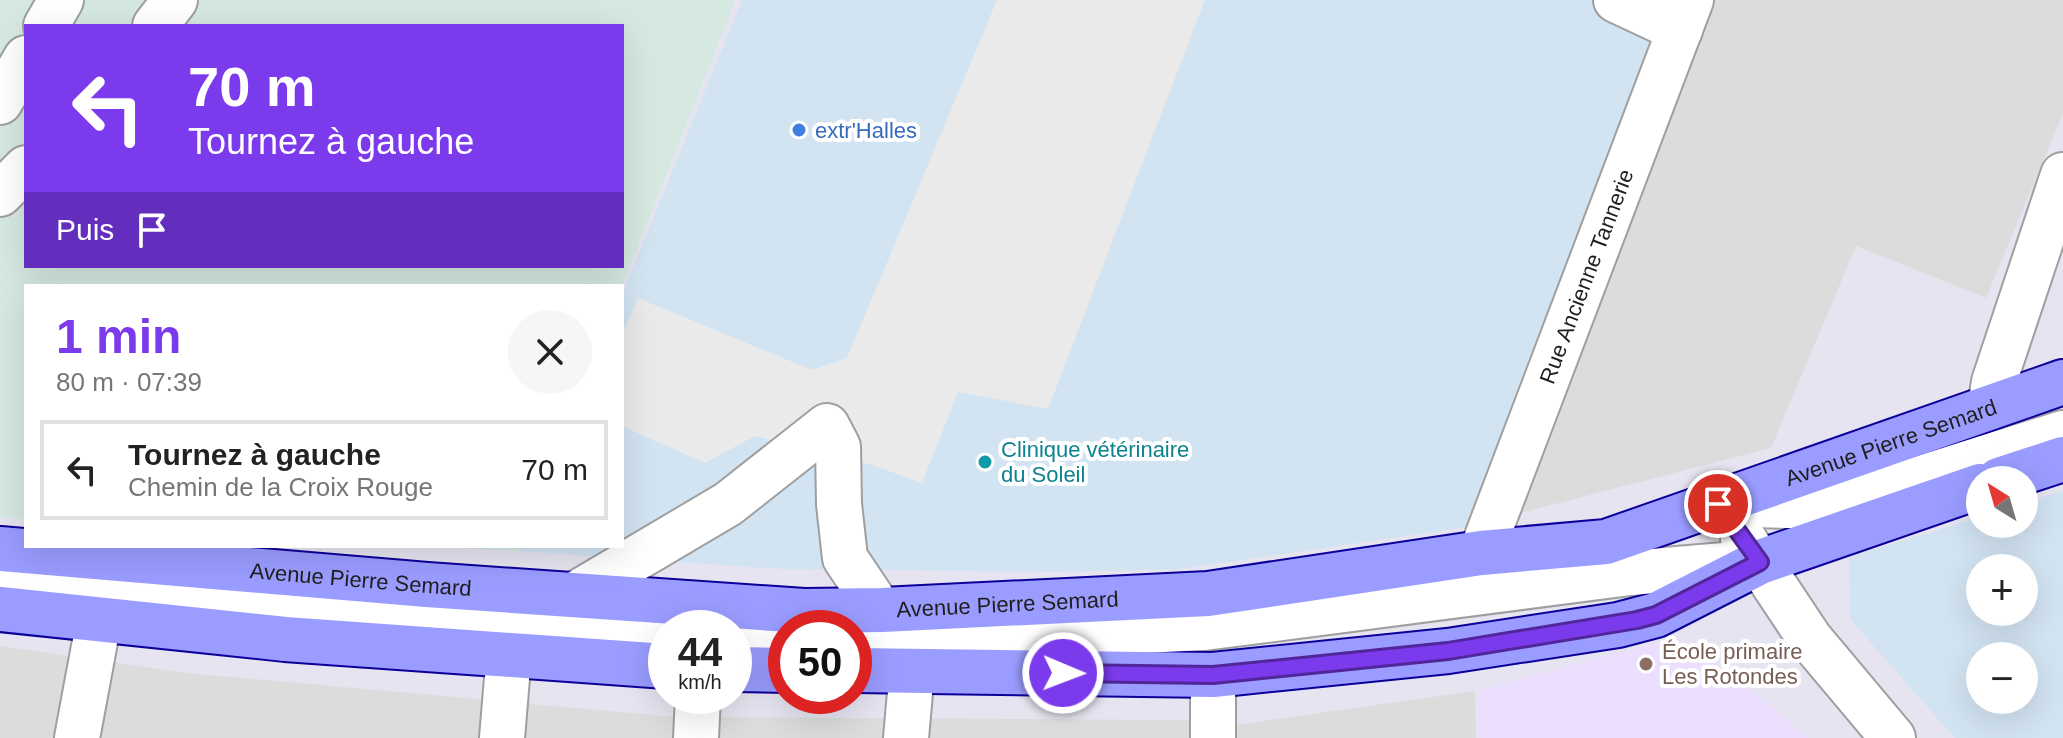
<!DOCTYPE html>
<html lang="fr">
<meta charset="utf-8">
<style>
body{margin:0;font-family:Arial,sans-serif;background:#f6f6f6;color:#222;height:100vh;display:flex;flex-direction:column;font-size:30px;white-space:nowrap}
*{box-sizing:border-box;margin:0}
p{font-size:26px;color:#767676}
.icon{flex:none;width:44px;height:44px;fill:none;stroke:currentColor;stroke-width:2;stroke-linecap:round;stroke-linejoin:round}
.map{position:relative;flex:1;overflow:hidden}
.panel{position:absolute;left:24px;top:284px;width:600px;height:264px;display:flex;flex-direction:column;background:#fff;border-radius:0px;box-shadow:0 8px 32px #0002}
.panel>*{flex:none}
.banner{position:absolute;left:24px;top:24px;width:600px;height:244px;border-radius:0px;box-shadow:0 8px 32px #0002;background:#7c3aed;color:#fff;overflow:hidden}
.needle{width:52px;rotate:323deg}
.controls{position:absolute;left:1966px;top:466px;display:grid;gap:16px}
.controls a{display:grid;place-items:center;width:72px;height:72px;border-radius:50%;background:#fff;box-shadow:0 8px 32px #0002;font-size:40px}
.speed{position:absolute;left:648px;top:610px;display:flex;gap:16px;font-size:40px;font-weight:700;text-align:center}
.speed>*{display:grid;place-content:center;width:104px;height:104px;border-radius:50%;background:#fff;box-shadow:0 8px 32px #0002;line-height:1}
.speed small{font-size:20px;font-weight:400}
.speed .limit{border:12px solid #d22;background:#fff;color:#111}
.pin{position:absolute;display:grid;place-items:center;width:68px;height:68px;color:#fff;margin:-34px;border:4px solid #fff;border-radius:50%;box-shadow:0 2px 8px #0007}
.me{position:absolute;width:88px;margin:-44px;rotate:91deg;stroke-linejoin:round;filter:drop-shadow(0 0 6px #0008)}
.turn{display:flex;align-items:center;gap:28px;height:168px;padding:0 32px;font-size:36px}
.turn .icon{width:104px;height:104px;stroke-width:2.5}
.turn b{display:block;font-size:56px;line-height:68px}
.then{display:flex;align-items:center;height:76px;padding:0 32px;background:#0003;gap:16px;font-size:30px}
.round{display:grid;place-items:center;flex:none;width:84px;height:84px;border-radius:42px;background:#f6f6f6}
.headline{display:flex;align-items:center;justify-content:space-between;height:136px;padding:0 32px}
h1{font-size:48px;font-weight:600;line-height:60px;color:#7c3aed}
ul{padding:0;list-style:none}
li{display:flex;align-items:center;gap:24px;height:100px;margin:0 16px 12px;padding:0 16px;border:4px solid #e0e0e0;border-radius:0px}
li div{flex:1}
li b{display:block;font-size:30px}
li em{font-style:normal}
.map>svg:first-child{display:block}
.residential{fill:#dbdcdc}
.commercial{fill:#d2e3f2;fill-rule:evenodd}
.industrial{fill:#d5e9e1;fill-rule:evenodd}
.education{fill:#ebdeff}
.parking{fill:#eaeaea}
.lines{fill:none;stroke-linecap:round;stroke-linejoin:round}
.minor-casing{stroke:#9f9f9f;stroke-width:48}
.major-casing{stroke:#0c0099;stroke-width:48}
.minor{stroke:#fff;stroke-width:44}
.major{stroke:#9a9cff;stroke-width:44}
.route-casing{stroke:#51269a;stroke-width:20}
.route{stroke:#7c3aed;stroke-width:14}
.shop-dot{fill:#3f7fe0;stroke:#fff;stroke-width:3}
.culture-dot{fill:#0f9aa8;stroke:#fff;stroke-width:3}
.education-dot{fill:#8d6e63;stroke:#fff;stroke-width:3}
.labels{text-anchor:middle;stroke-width:8;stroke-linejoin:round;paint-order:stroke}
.shop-label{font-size:22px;fill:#366cbe;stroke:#fff;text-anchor:start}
.street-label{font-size:22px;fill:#1e1e1e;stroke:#fff}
.culture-label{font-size:22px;fill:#0d838f;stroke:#fff;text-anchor:start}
.education-label{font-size:22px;fill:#785e54;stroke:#fff;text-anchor:start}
</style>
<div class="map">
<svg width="2063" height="738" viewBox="0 0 2063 738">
<rect width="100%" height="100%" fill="#e5e4f0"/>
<g class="residential">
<path d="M1677,0H2063V113L1986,298L1856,246L1771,448L1516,514Z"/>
<path d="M0,646L186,673L676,717L1189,720L1235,725L1475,691L1476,738H0Z"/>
</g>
<g class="commercial">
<path d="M742,0H1665L1474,526L1179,569L1058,572L783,569L518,551L520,546H622V295Z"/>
<path d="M2063,491V738H1955L1850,619L1849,557L1980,517V524H2024V503ZM1980,568H2024V612H1980ZM1980,656H2024V700H1980Z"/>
</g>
<g class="industrial">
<path d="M0,0H735L622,287L26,286V519L0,517ZM26,26H622V266H26Z"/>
<path d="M416,546H520L518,551Z"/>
</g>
<path class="education" d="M1676,637L1761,698L1809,738H1479L1478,691Z"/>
<path class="parking" d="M997,0H1205L1048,409L958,392L922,483L875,466L755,436L705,463L622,426V334L638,298L812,370L847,358Z"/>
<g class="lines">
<defs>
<g id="minor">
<path d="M1616,0L1680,30"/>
<path d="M46,26L61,0"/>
<path d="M155,26L175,0"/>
<path d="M0,102L26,58"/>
<path d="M0,194L26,168"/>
<path d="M1990,407L1994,382L2063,175"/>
<path d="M1718,504L1829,507L2063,433"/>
<path d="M1743,538L1810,639L1893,738"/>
<path id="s1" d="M1481,553L1691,0"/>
<path d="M0,580L286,608L666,636"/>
<path d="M574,595L728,504L827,426L838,447L839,504L845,558L902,643L912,670L906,738"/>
<path d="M734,640L786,644"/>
<path d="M854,645L1204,628L1630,573L1760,562"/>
<path d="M77,738L99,620"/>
<path d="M502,738L509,654L516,617"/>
<path d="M696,738L698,696"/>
<path d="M1213,738V675"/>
</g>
<g id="major">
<path d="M1999,480L2063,459"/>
<path id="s2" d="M0,549L427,585L804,611L882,610L1208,594L1481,553L1606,542L2063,382"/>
<path d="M0,609L285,639L666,666"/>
<path d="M734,669L786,670"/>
<path d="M854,670L1213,675L1448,651L1618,625L1656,615L1760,562L1980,486"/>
</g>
</defs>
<use href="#minor" class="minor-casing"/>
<use href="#major" class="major-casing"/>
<use href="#minor" class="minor"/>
<use href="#major" class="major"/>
</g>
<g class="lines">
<defs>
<path id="route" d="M1063,673L1213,675L1448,651L1637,620L1656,615L1760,562L1718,504"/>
</defs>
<use href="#route" class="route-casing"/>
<use href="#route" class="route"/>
</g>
<circle class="shop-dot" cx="799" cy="130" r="8"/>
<circle class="culture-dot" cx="985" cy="462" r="8"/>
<circle class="education-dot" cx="1646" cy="664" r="8"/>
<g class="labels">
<g class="shop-label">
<text x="815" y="138">extr'Halles</text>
</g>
<g class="street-label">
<text dy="8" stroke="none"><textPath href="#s1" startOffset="296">Rue Ancienne Tannerie</textPath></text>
<text dy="8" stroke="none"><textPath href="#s2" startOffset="1914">Avenue Pierre Semard</textPath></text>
<text dy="8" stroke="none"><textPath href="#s2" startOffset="362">Avenue Pierre Semard</textPath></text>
<text dy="8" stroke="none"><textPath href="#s2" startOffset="1010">Avenue Pierre Semard</textPath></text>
</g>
<g class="culture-label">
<text x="1001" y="457">Clinique vétérinaire<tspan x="1001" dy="25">du Soleil</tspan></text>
</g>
<g class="education-label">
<text x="1662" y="659">École primaire<tspan x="1662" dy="25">Les Rotondes</tspan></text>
</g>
</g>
</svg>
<div class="controls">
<a><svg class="needle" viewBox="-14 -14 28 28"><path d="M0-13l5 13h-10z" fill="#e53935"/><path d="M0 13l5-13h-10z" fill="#767676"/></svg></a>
<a>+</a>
<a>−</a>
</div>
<div class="speed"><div>44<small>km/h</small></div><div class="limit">50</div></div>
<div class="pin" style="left:1718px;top:504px;background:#d93025"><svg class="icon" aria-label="arrive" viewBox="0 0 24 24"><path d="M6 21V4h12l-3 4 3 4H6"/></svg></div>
<svg class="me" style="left:1063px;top:673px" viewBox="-20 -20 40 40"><circle r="17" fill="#7c3aed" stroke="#fff" stroke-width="3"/><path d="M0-11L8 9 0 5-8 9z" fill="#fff"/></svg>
<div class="banner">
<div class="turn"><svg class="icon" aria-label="left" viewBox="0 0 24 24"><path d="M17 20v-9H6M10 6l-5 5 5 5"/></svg><div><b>70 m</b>Tournez à gauche</div></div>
<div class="then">Puis<svg class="icon" aria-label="arrive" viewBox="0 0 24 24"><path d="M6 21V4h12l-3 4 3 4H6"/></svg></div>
</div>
<section class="panel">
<div class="headline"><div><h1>1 min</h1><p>80 m · 07:39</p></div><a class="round"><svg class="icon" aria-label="close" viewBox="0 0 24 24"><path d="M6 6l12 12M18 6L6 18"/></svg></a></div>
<ul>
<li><svg class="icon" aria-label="left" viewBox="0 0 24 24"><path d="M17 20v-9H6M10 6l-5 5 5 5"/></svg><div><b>Tournez à gauche</b><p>Chemin de la Croix Rouge</p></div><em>70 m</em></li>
</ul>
</section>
</div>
